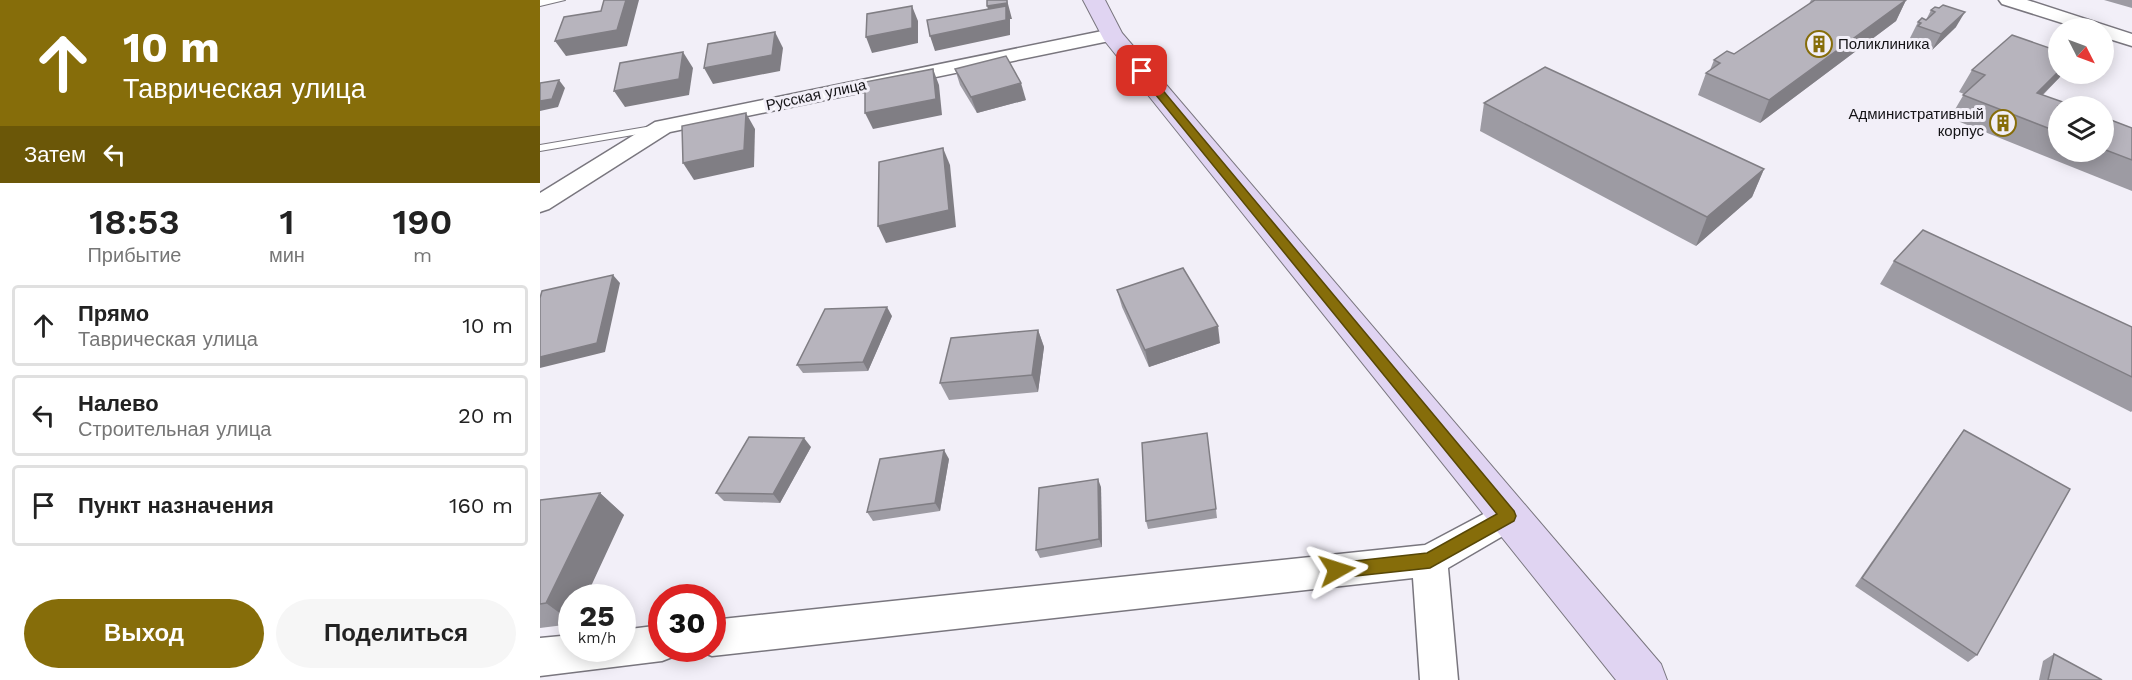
<!DOCTYPE html>
<html lang="ru">
<meta charset="utf-8">
<style>
body{margin:0;font-family:"Work Sans",sans-serif;background:#f6f6f6;color:#222;height:100vh;display:flex;flex-direction:column;font-size:22px;white-space:nowrap}
*{box-sizing:border-box;margin:0}
p{font-size:20px;color:#767676}
.icon{flex:none;width:33px;height:33px;fill:none;stroke:currentColor;stroke-width:2;stroke-linecap:round;stroke-linejoin:round}
.map{position:relative;flex:1;overflow:hidden}
.details{display:flex;flex-direction:column;background:#fff;width:540px}
.details>*{flex:none}
.top-card{background:#866d0a;color:#fff;overflow:hidden}
.needle{width:39px;rotate:132deg}
.controls{position:absolute;left:1508px;top:18px;display:grid;gap:12px}
.controls a{display:grid;place-items:center;width:66px;height:66px;border-radius:50%;background:#fff;box-shadow:0 3px 15px #0003;font-size:30px}
.speed{position:absolute;left:18px;top:584px;display:flex;gap:12px;font-size:30px;font-weight:700;text-align:center}
.speed>*{display:grid;place-content:center;width:78px;height:78px;border-radius:50%;background:#fff;box-shadow:0 3px 15px #0003;line-height:1}
.speed small{font-size:15px;font-weight:400}
.speed .limit{border:9px solid #d22;background:#fff;color:#111}
.pin{position:absolute;display:grid;place-items:center;width:51px;height:51px;color:#fff;margin:-26px;border-radius:12px;box-shadow:0 3px 9px #0006}
.me{position:absolute;width:66px;margin:-33px;rotate:84deg;stroke-linejoin:round;filter:drop-shadow(0 0 4px #0008)}
.turn{display:flex;align-items:center;gap:21px;height:126px;padding:0 24px;font-size:27px}
.turn .icon{width:78px;height:78px;stroke-width:2.5}
.turn b{display:block;font-size:42px;line-height:51px}
.then{display:flex;align-items:center;height:57px;padding:0 24px;background:#0003;gap:12px;font-size:22px}
.eta{display:flex;justify-content:space-evenly;align-items:center;height:102px;text-align:center}
.eta b{font-size:36px;font-weight:600;line-height:42px}
.primary-button{display:flex;gap:12px;margin-top:auto;padding:12px 24px}
.primary-button a{flex:1;height:69px;border-radius:36px;background:#866d0a;color:#fff;font-size:24px;font-weight:600;line-height:69px;text-align:center}
.primary-button a+a{background:#f6f6f6;color:#222}
ul{padding:0;list-style:none}
li{display:flex;align-items:center;gap:18px;height:81px;margin:0 12px 9px;padding:0 12px;border:3px solid #e0e0e0;border-radius:6px}
li div{flex:1}
li b{display:block;font-size:22px}
li em{font-style:normal}
main{display:flex;flex:1;min-height:0}
.map>svg:first-child{display:block}
.lines{fill:none;stroke-linecap:round;stroke-linejoin:round}
.lane-casing{stroke:#79767e;stroke-width:2}
.street-casing{stroke:#79767e;stroke-width:3}
.secondary-casing{stroke:#79767e;stroke-width:2}
.lane{fill:#fff;fill-rule:evenodd}
.street{fill:#fff;fill-rule:evenodd}
.secondary{fill:#e0d4f2;fill-rule:evenodd}
.wall{fill:#9d9ba3}
.shaded-wall{fill:#807e84}
.building{fill:#b7b4bd;stroke:#807e84;stroke-width:1.5}
.route{fill:#866d0a;stroke:#574706;stroke-width:1.5}
.labels{text-anchor:middle;stroke-width:6;stroke-linejoin:round;paint-order:stroke}
.far-poi-label{font-size:15px;fill:#141316;stroke:#f2eff8;text-anchor:start}
.far-street-label{font-size:15px;fill:#141316;stroke:#f2eff8}
</style>
<main>
<section class="details">
<div class="top-card">
<div class="turn"><svg class="icon" aria-label="ahead" viewBox="0 0 24 24"><path d="M12 20V5M6 11l6-6 6 6"/></svg><div><b>10 m</b>Таврическая улица</div></div>
<div class="then">Затем<svg class="icon" aria-label="left" viewBox="0 0 24 24"><path d="M17 20v-9H6M10 6l-5 5 5 5"/></svg></div>
</div>
<div class="eta">
<div><b>18:53</b><p>Прибытие</p></div>
<div><b>1</b><p>мин</p></div>
<div><b>190</b><p>m</p></div>
</div>
<ul>
<li><svg class="icon" aria-label="ahead" viewBox="0 0 24 24"><path d="M12 20V5M6 11l6-6 6 6"/></svg><div><b>Прямо</b><p>Таврическая улица</p></div><em>10 m</em></li>
<li><svg class="icon" aria-label="left" viewBox="0 0 24 24"><path d="M17 20v-9H6M10 6l-5 5 5 5"/></svg><div><b>Налево</b><p>Строительная улица</p></div><em>20 m</em></li>
<li><svg class="icon" aria-label="arrive" viewBox="0 0 24 24"><path d="M6 21V4h12l-3 4 3 4H6"/></svg><div><b>Пункт назначения</b></div><em>160 m</em></li>
</ul>
<div class="primary-button"><a>Выход</a><a>Поделиться</a></div>
</section>
<div class="map">
<svg width="1592" height="680" viewBox="0 0 1592 680">
<rect width="100%" height="100%" fill="#f2eff8"/>
<g class="lines">
<defs>
<g id="lane">
<path d="M0,0H25L0,6Z"/>
<path d="M118,125L123,128L122,130L0,151V145Z"/>
</g>
<g id="street">
<path d="M1459,0H1487L1592,34V46L1563,37V28H1538L1462,4Z"/>
<path d="M572,29L579,31L582,35L579,39L130,132L9,209L0,212V193L115,122Z"/>
<path d="M968,501L980,506L985,516L980,526L908,568L918,680H880L873,578L172,656L159,651L158,648H172V620L885,545Z"/>
<path d="M122,625V648H139L135,656L122,661L0,676V638L32,635V648H82V630Z"/>
</g>
<path id="secondary" d="M543,0H565L582,33L1121,664L1127,680H1076L564,40Z"/>
</defs>
<use href="#lane" class="lane-casing"/>
<use href="#street" class="street-casing"/>
<use href="#secondary" class="secondary-casing"/>
<use href="#lane" class="lane"/>
<use href="#street" class="street"/>
<use href="#secondary" class="secondary"/>
</g>
<g class="wall">
<path d="M1271,0H1366L1356,21L1220,123L1158,95L1166,73L1170,70L1174,60L1194,54L1269,4Z"/>
<path d="M1564,0H1592V8Z"/>
<path d="M1395,7L1416,27L1392,50L1369,42L1371,38H1370L1378,22L1386,20L1391,10Z"/>
<path d="M415,69L486,100L437,113L420,85Z"/>
<path d="M1432,70L1522,74L1519,78L1503,95L1518,106V152H1563V117L1592,128V191L1410,118L1424,94L1419,92Z"/>
<path d="M944,103L1224,169L1212,197L1156,246L940,131Z"/>
<path d="M1354,261L1592,327V411L1591,412L1340,284Z"/>
<path d="M577,290L680,343L609,367L582,307Z"/>
<path d="M352,316L328,371L263,373L257,365Z"/>
<path d="M498,330L504,347L498,392L409,400L400,383Z"/>
<path d="M1424,430L1437,655L1428,662L1315,586L1417,439Z"/>
<path d="M667,433L677,518L608,529L606,521Z"/>
<path d="M271,447L240,503L184,501L176,493Z"/>
<path d="M409,459L400,511L333,521L327,512Z"/>
<path d="M561,487L562,547L500,558L496,550Z"/>
<path d="M60,493L84,515L32,597V624L0,628V500Z"/>
<path d="M1514,654L1562,680H1499L1503,661Z"/>
</g>
<g class="shaded-wall">
<path d="M86,0H99L87,46L26,56L15,41Z"/>
<path d="M467,0L472,19H470V35L395,51L390,36L452,22L447,6Z"/>
<path d="M1366,0L1356,21L1220,123L1229,100Z"/>
<path d="M372,6L378,21V43L332,53L326,37Z"/>
<path d="M1425,12L1416,27L1392,50L1401,34Z"/>
<path d="M235,32L243,48L240,71L173,84L164,68Z"/>
<path d="M143,52L153,68L149,95L85,107L74,91Z"/>
<path d="M393,69L399,85L402,115L333,129L325,113Z"/>
<path d="M1518,72V74H1522L1519,78L1482,115L1497,93Z"/>
<path d="M19,80L25,88L18,107L0,111V101Z"/>
<path d="M481,83L486,100L437,113L431,97Z"/>
<path d="M206,113L215,129L214,167L154,180L143,163Z"/>
<path d="M403,148L410,165L416,227L346,243L338,226Z"/>
<path d="M1224,169L1212,197L1156,246L1167,217Z"/>
<path d="M73,275L80,283L65,352L0,368V357Z"/>
<path d="M347,307L352,316L328,371L323,362Z"/>
<path d="M678,326L680,343L609,367L605,350Z"/>
<path d="M498,330L504,347L498,392L492,375Z"/>
<path d="M264,438L271,447L240,503L233,494Z"/>
<path d="M404,450L409,459L400,511L395,503Z"/>
<path d="M558,479L561,487L562,547L559,539Z"/>
<path d="M60,493L84,515L46,597H32V622L6,603Z"/>
</g>
<g class="building">
<path d="M64,0H86L77,30L15,41L24,17L61,11Z"/>
<path d="M447,0H467V3L447,6Z"/>
<path d="M1275,0H1366L1229,100L1166,73L1180,63L1174,60L1187,51L1194,54Z"/>
<path d="M1403,5L1425,12L1401,34L1378,26L1381,23L1378,22L1382,18L1386,20L1395,12L1391,10L1395,7L1399,8Z"/>
<path d="M372,6V28L326,37L327,14Z"/>
<path d="M466,6V20L390,36L387,20Z"/>
<path d="M235,32L232,55L164,68L168,44Z"/>
<path d="M1472,35L1518,51V72L1497,93L1534,106H1518V132L1423,95L1445,75L1432,70Z"/>
<path d="M143,52L139,79L74,91L80,63Z"/>
<path d="M466,56L481,83L431,97L415,69Z"/>
<path d="M1005,67L1224,169L1167,217L944,103Z"/>
<path d="M393,69L396,99L325,113V82Z"/>
<path d="M19,80L12,99L0,101V83Z"/>
<path d="M206,113L204,150L143,163L142,126Z"/>
<path d="M1563,117L1592,128V160L1563,149Z"/>
<path d="M403,148L409,210L338,226L339,162Z"/>
<path d="M1383,230L1592,327V377L1354,261Z"/>
<path d="M643,268L678,326L605,350L577,290Z"/>
<path d="M73,275L57,343L0,357V298L2,291Z"/>
<path d="M347,307L323,362L257,365L285,309Z"/>
<path d="M498,330L492,375L400,383L411,338Z"/>
<path d="M1424,430L1530,489L1437,655L1322,578Z"/>
<path d="M667,433L676,509L606,521L602,443Z"/>
<path d="M209,437L264,438L233,494L176,493Z"/>
<path d="M404,450L395,503L327,512L340,459Z"/>
<path d="M558,479L559,539L496,550L499,488Z"/>
<path d="M60,493L6,603L0,604V500Z"/>
<path d="M1514,654L1562,680H1508Z"/>
</g>
<path class="route" d="M598,69H605L974,511L976,516L974,521L890,568L797,578L791,576L789,570L791,565L797,563L887,553L957,514L598,73Z"/>
<defs>
<symbol id="building-ring" viewBox="-11 -11 22 22"><circle r="9.5" fill="#f2eff8" stroke="#866d0a" stroke-width="1.5"/><path d="M-4-6H4V6H1V3H-1V6H-4ZM-2.5-4.3h1.7v1.8h-1.7ZM.8-4.3h1.7v1.8H.8ZM-2.5-1h1.7V.8h-1.7ZM.8-1h1.7V.8H.8Z" fill="#866d0a"/></symbol>
</defs>
<g fill-rule="evenodd">
<use href="#building-ring" x="1264" y="29" width="30" height="30"/>
<use href="#building-ring" x="1448" y="108" width="30" height="30"/>
</g>
<g class="labels">
<g class="far-poi-label">
<text x="1298" y="49">Поликлиника</text>
<text x="1444" y="119" text-anchor="end">Административный<tspan x="1444" dy="17">корпус</tspan></text>
</g>
<g class="far-street-label">
<text transform="translate(276 95) rotate(-12)" y="5">Русская улица</text>
</g>
</g>
</svg>
<div class="controls">
<a><svg class="needle" viewBox="-14 -14 28 28"><path d="M0-13l5 13h-10z" fill="#e53935"/><path d="M0 13l5-13h-10z" fill="#767676"/></svg></a>
<a><svg class="icon" aria-label="layers" viewBox="0 0 24 24"><path d="M12 4l9 5-9 5-9-5zM3 14l9 5 9-5"/></svg></a>
</div>
<div class="speed"><div>25<small>km/h</small></div><div class="limit">30</div></div>
<div class="pin" style="left:602px;top:71px;background:#d93025"><svg class="icon" aria-label="arrive" viewBox="0 0 24 24"><path d="M6 21V4h12l-3 4 3 4H6"/></svg></div>
<svg class="me" style="left:797px;top:570px" viewBox="-20 -20 40 40"><path d="M0-17L14 15 0 8-14 15z" fill="#866d0a" stroke="#fff" stroke-width="4"/></svg>
</div>
</main>
